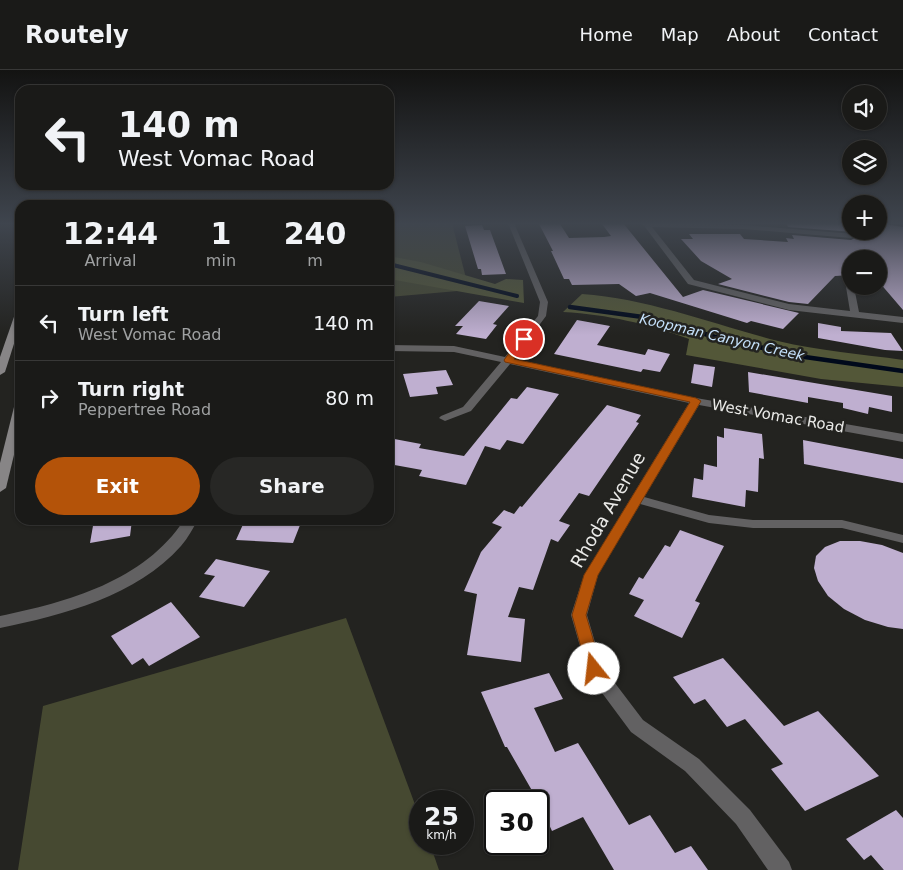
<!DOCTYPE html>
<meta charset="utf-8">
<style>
body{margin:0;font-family:"DejaVu Sans",sans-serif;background:#272725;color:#f1f3f6;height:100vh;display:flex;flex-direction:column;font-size:19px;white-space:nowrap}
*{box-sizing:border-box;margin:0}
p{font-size:16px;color:#9fa1a2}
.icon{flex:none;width:28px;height:28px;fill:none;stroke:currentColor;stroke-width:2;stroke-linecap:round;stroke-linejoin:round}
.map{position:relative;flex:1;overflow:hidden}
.sheet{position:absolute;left:15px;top:130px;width:379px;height:325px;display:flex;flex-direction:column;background:#1a1a18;border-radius:15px;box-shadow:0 1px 4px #0004,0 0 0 1px #383837}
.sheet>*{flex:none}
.guide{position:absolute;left:15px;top:15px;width:379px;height:105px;border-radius:15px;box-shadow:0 1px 4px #0004,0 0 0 1px #383837;background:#1a1a18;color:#f1f3f6;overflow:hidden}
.tools{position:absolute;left:842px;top:15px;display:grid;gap:10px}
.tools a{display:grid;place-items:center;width:45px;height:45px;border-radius:50%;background:#1a1a18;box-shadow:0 1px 4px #0004,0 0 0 1px #383837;font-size:25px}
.speed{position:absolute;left:409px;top:720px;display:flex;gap:10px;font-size:25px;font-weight:700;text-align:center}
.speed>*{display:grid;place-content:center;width:65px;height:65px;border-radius:50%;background:#1a1a18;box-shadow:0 1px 4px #0004,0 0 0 1px #383837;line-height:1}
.speed small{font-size:12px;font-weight:400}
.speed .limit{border:2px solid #111;border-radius:8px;background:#fff;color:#111}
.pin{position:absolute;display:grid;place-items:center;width:42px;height:42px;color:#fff;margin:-21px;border:2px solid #fff;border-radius:50%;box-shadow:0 1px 5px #0007}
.me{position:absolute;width:55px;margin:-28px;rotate:344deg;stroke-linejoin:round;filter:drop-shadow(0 0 4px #0008)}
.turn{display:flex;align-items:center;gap:18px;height:105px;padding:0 20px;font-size:22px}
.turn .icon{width:65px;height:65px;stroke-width:2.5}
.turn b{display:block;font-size:35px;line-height:42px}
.eta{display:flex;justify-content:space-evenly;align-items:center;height:85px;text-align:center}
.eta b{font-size:30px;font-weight:600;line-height:35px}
.primary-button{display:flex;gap:10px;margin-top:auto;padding:10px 20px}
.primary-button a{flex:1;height:58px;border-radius:30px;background:#b45309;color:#fff;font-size:20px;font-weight:600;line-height:58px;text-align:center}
.primary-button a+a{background:#272725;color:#f1f3f6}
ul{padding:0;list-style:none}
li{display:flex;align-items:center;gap:15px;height:75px;padding:0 20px;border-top:1px solid #383837}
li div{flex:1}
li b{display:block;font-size:19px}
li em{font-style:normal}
header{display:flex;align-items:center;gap:30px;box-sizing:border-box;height:70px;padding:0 25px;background:#1a1a18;border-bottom:1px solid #383837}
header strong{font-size:24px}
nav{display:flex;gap:28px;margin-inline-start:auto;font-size:18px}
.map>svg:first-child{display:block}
.green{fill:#464931}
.forest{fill:#535738}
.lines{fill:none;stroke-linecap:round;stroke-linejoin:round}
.stream-far1{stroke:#00091b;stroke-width:4}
.stream{stroke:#00091b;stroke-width:4.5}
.building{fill:#bfafd0}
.lane{fill:#626162;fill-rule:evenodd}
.street{fill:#626162;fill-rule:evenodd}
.secondary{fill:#878586;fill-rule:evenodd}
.route{fill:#b45309;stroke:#753606}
.labels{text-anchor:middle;stroke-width:5;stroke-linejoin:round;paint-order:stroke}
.far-water-label{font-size:14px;font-style:italic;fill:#c5e1fb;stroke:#232320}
.street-label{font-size:15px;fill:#eaeae8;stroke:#232320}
.near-street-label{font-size:18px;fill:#eaeae8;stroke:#232320}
</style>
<header>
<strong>Routely</strong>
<nav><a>Home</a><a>Map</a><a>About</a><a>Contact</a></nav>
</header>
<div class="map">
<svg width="903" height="800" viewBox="0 0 903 800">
<rect width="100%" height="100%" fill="#232320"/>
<g class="green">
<path d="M389,153H452L469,220L389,227Z"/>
<path d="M346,548L420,748V774H430L439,800H18L43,636Z"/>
</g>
<g class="forest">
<path d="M389,186L421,192L495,214L506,209L523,210L524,233L389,209Z"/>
<path d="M582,224C650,229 712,254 778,271C819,281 862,284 903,290V317L821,309L686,285L689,269C644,253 610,245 563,242Z"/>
</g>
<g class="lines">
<path class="stream-far1" d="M389,194L517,226"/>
<path class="stream" d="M570,237L650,248L722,269L805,287L903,301"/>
</g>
<g class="building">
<path d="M623,153L683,227L703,220L799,243L783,259L751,251L747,253L650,223L636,226L619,214L572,215L569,209H564L551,181H553L539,154H560L569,168L604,167L611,166L602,154Z"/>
<path d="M786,153H851V161H879V153L903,157V240L879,212V189H851V205L835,206L808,234L789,232L718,214L732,209L701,191L681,169H693L689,164H740L744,169L788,172L786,168L794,169L792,165L851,170L857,167L854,162L788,157Z"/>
<path d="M482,155L484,160H490L506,204L482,205L481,199H478L465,156Z"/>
<path d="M479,231L509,236L493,254L497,255L486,269L456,264L463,256H455Z"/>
<path d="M577,250L610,256L597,275L645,285L648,279L670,284L660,302L643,299L641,302L554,284Z"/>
<path d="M818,253L841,257V261L891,263L903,281L885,280L818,268Z"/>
<path d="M694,294L715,297L712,317L691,313Z"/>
<path d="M446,300L453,315L436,317L438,324L410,327L403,304Z"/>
<path d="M748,302L892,326V342L869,337L868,344L843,338V333L808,327V333L749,322Z"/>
<path d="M527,317L559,324L523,374L507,370L500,380L485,376L466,415L419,406L422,400L389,394V368L421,374L419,378L464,386L511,328L517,329Z"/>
<path d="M607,335L641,345L636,352L639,353L589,426L579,423L559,451L570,455L558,472L551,469L533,520L519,517L508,547L525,549L521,592L467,585L477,524L464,521L481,482L502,457L492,453L504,440L514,444L520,436L522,437Z"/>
<path d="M724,358L762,364L764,389L759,388L758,422L746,420L745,437L692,427L694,408L703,410L704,394L717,397V366L724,368Z"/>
<path d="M803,370L903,389V413L804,394Z"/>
<path d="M94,450H132L130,466L90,473Z"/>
<path d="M245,450L264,452L302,450L293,473L236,470Z"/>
<path d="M680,460L724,476L695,531L700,533L682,568L634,546L644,530L629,524L639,507L643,509L665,475L670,477Z"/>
<path d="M840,471H860L882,475L903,483V559L888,557L865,550L844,539L828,526L818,511L814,498L816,486L825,477Z"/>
<path d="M216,489L270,501L244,537L199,527L215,506L204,504Z"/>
<path d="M171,532L200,567L149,596L143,588L132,595L111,566Z"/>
<path d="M723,588L784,656L818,641L879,706L805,741L771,699L783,694L745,649L727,657L705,629L694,634L673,607Z"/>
<path d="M549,603L563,629L534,638L555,682L578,673L629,755L650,745L675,783L691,776L708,800H614L583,747L552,761L538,731L507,677H505L481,622Z"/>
<path d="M896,740L903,748V800H884L871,785L864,790L846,769Z"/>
</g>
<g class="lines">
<path class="lane" d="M637,425L709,445L753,450H842L903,465V473L842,458H753L709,453L633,432L631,429Z"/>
<g class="street">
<path d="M508,153H514L548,232L546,246L514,289L696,328L903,364V372L699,335L598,505L587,545L602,596L643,650L699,689L750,740L789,792L792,800H768L736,754L685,701L631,662L588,604L571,545L584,505L689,333L510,294L471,341L445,351L439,348L441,346L463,337L501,292L454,282L389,281V275L454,276L505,287L538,246L540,232Z"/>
<path d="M642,153L743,155L854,164L855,166L851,168L743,159L652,157L694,210L789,234L850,241L846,217L850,215L854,217L859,242L903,247V253L789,240L688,214Z"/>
<path d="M184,450H198C193,458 188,468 181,476C137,526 63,545 0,558V546C68,532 144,511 184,450Z"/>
</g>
<g class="secondary">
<path d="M20,238V255L5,302L0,305V287L16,241Z"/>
<path d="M20,334V360L6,418L0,422V393L14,337Z"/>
</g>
</g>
<linearGradient id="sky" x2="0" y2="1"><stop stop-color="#131312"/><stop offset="0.58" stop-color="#3f454e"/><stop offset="1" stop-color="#3f454e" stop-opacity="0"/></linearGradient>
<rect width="903" height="265" fill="url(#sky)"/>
<path class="route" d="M521,267L529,269L514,289L696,328L701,331L598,505L586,545L602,599L600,604L594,606L589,604L587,599L572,545L584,505L690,332L505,292L504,290Z"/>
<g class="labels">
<g class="far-water-label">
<text transform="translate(722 267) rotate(13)" y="5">Koopman Canyon Creek</text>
</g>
<g class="street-label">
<text transform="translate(778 346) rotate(10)" y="5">West Vomac Road</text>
</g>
<g class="near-street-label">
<text transform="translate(608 440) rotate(-60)" y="6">Rhoda Avenue</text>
</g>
</g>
</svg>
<div class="tools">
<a><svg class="icon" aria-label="sound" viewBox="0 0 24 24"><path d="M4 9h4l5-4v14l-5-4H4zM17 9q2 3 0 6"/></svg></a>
<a><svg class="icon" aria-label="layers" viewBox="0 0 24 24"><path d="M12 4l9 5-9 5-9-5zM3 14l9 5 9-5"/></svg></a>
<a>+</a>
<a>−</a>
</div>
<div class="speed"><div>25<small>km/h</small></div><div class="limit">30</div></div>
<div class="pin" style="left:524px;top:269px;background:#d93025"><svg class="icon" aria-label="arrive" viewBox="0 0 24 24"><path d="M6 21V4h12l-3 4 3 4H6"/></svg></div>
<svg class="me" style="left:594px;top:599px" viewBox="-20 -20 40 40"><circle r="19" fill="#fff"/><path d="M0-13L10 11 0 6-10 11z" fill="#b45309"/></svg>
<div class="guide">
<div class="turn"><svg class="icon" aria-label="left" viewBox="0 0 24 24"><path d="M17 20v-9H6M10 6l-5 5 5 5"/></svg><div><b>140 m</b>West Vomac Road</div></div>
</div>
<section class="sheet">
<div class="eta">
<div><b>12:44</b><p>Arrival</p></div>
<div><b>1</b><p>min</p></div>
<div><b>240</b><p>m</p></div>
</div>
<ul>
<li><svg class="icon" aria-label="left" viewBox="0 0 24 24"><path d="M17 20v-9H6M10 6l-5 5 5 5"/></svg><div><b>Turn left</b><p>West Vomac Road</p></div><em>140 m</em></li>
<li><svg class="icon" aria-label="right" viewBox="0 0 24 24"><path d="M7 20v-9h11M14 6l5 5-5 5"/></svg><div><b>Turn right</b><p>Peppertree Road</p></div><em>80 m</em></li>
</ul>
<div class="primary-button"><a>Exit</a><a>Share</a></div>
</section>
</div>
